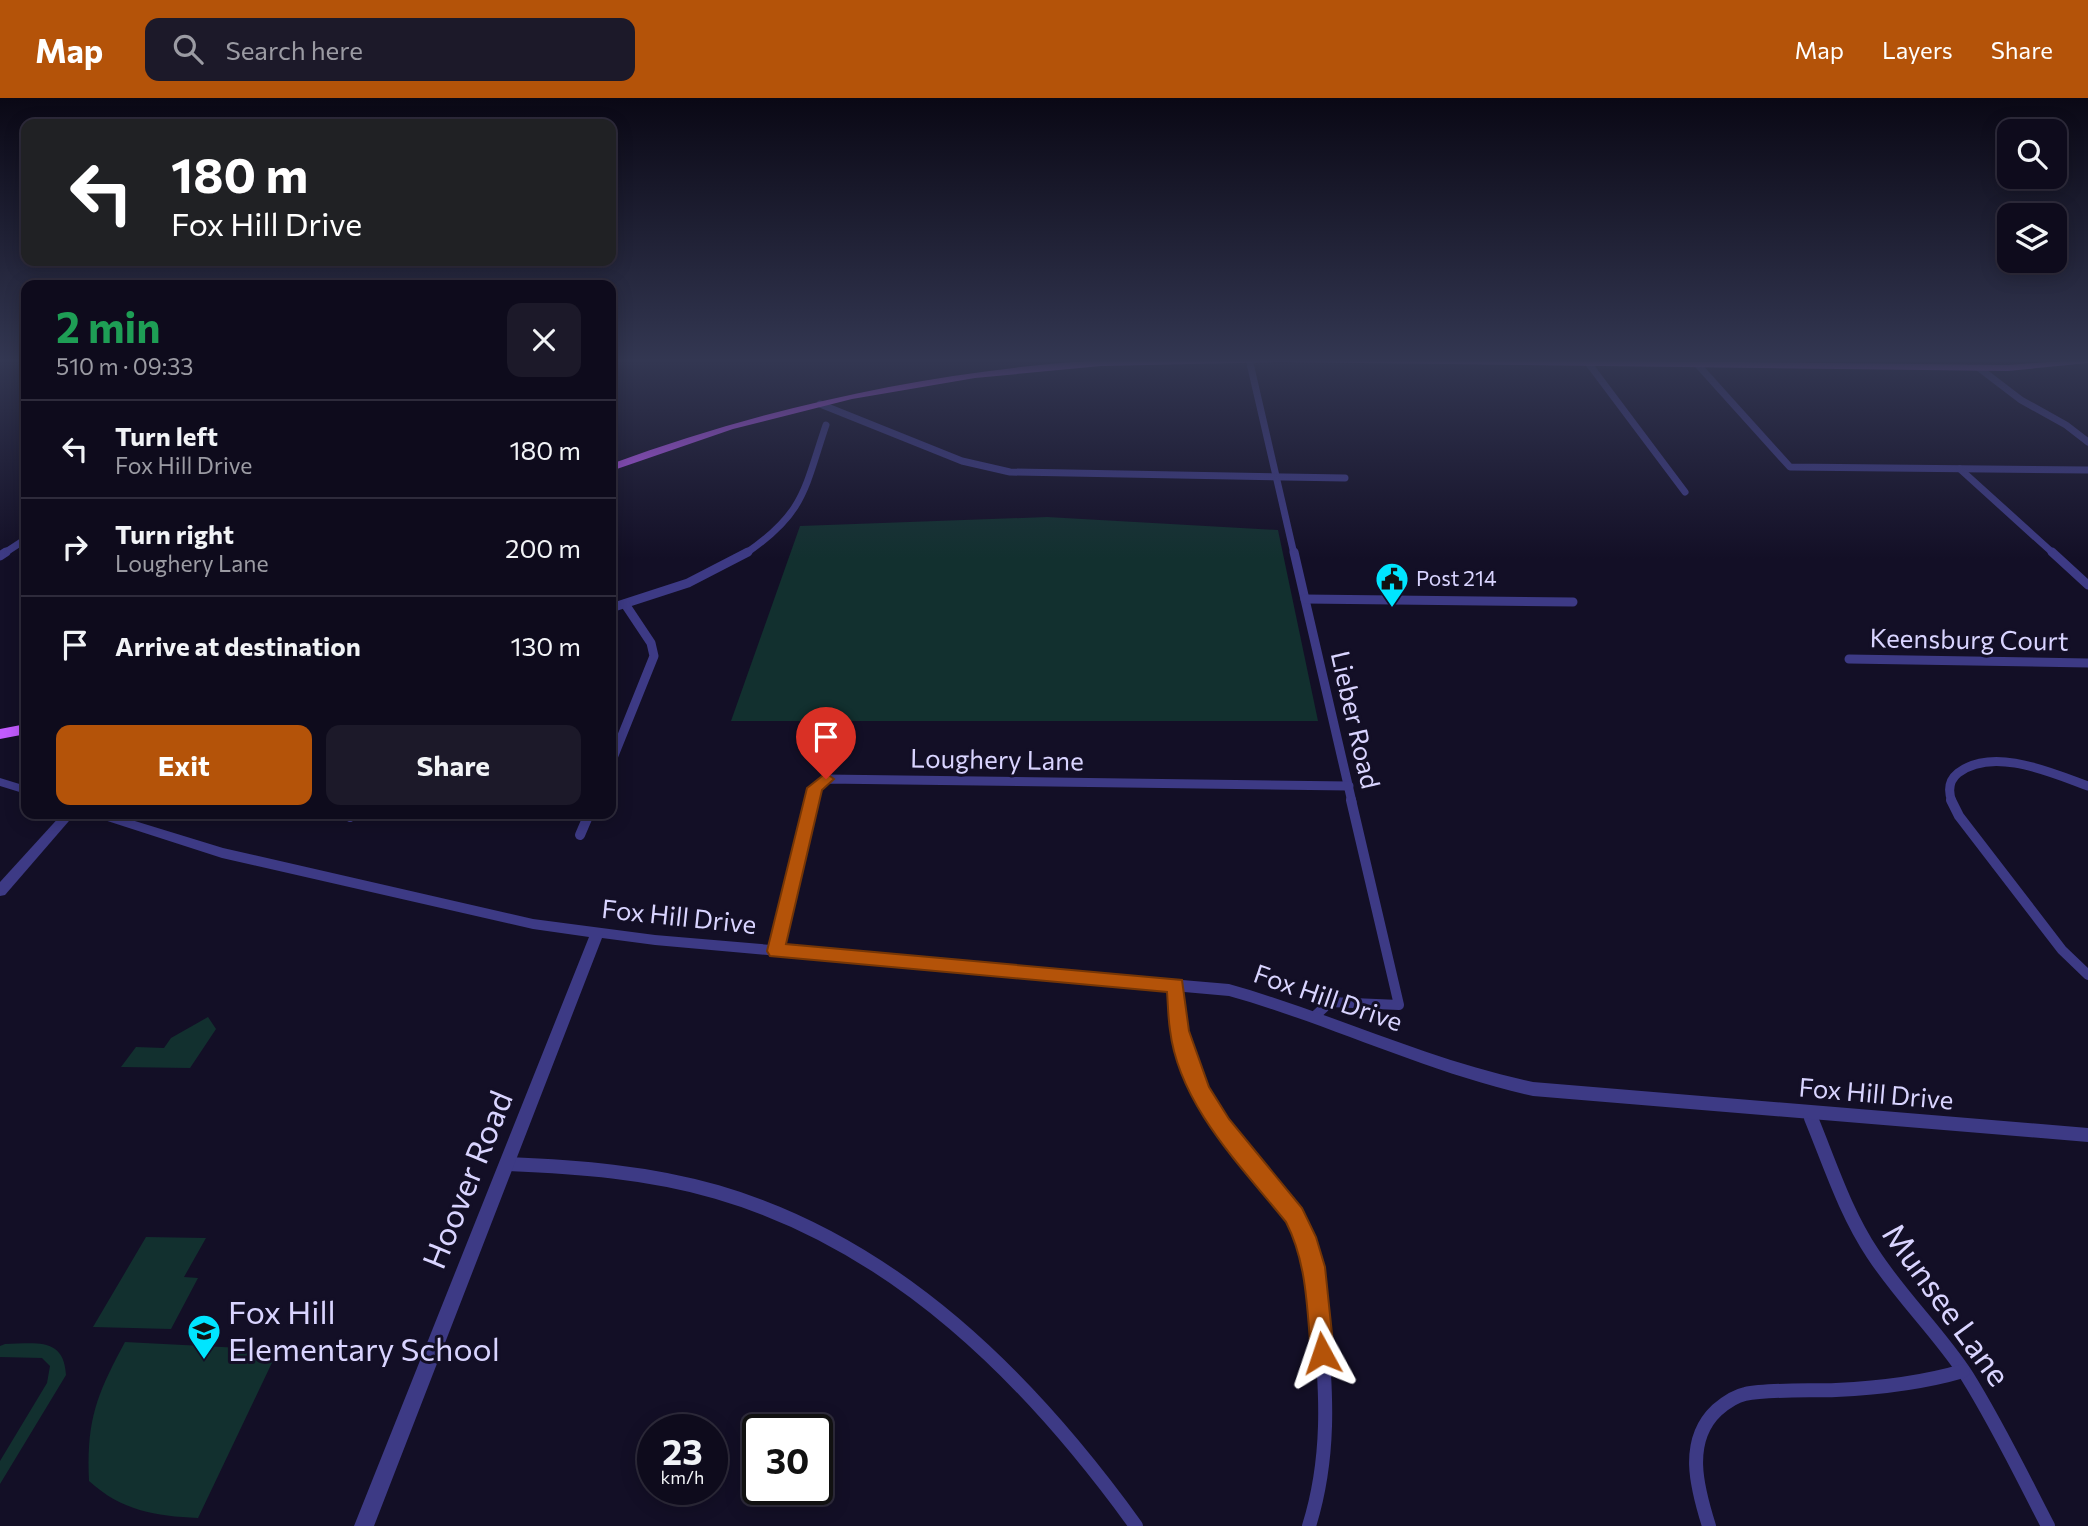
<!DOCTYPE html>
<meta charset="utf-8">
<style>
body{margin:0;font-family:Commissioner,sans-serif;background:#1c1929;color:#f1f3f6;height:100vh;display:flex;flex-direction:column;font-size:26px;white-space:nowrap}
*{box-sizing:border-box;margin:0}
p{font-size:23px;color:#9b9ba3}
.icon{flex:none;width:38px;height:38px;fill:none;stroke:currentColor;stroke-width:2;stroke-linecap:round;stroke-linejoin:round}
.map{position:relative;flex:1;overflow:hidden}
.panel{position:absolute;left:21px;top:182px;width:595px;height:539px;display:flex;flex-direction:column;background:#0e0b1c;border-radius:14px;box-shadow:0 4px 18px #0003,0 0 0 2px #2e2b3b}
.panel>*{flex:none}
.guide{position:absolute;left:21px;top:21px;width:595px;height:147px;border-radius:14px;box-shadow:0 4px 18px #0003,0 0 0 2px #2e2b3b;background:#202124;color:#fff;overflow:hidden}
.controls{position:absolute;left:1997px;top:21px;display:grid;gap:14px}
.controls a{display:grid;place-items:center;width:70px;height:70px;border-radius:14px;background:#0e0b1c;box-shadow:0 4px 18px #0003,0 0 0 2px #2e2b3b;font-size:35px}
.speed{position:absolute;left:637px;top:1316px;display:flex;gap:14px;font-size:35px;font-weight:700;text-align:center}
.speed>*{display:grid;place-content:center;width:91px;height:91px;border-radius:50%;background:#0e0b1c;box-shadow:0 4px 18px #0003,0 0 0 2px #2e2b3b;line-height:1}
.speed small{font-size:18px;font-weight:400}
.speed .limit{border:4px solid #111;border-radius:10px;background:#fff;color:#111}
.pin{position:absolute;display:grid;place-items:center;width:60px;height:60px;color:#fff;margin:-72px -30px;border-radius:50% 50% 50% 0;rotate:-45deg;box-shadow:0 0 7px #0007}
.pin .icon{rotate:45deg}
.me{position:absolute;width:77px;margin:-38px;rotate:355deg;stroke-linejoin:round;filter:drop-shadow(0 0 5px #0008)}
.turn{display:flex;align-items:center;gap:24px;height:147px;padding:0 35px;font-size:32px}
.turn .icon{width:91px;height:91px;stroke-width:2.5}
.turn b{display:block;font-size:49px;line-height:60px}
.round{display:grid;place-items:center;flex:none;width:74px;height:74px;border-radius:14px;background:#1c1929}
.summary{display:flex;align-items:center;justify-content:space-between;height:119px;padding:0 35px}
h1{font-size:42px;font-weight:700;line-height:52px;color:#1e9e55}
.primary-button{display:flex;gap:14px;margin-top:auto;padding:14px 35px}
.primary-button a{flex:1;height:80px;border-radius:14px;background:#b45309;color:#fff;font-size:28px;font-weight:700;line-height:80px;text-align:center}
.primary-button a+a{background:#1c1929;color:#f1f3f6}
ul{padding:0;list-style:none}
li{display:flex;align-items:center;gap:21px;height:98px;padding:0 35px;border-top:2px solid #2e2b3b}
li div{flex:1}
li b{display:block;font-size:26px}
li em{font-style:normal}
header{display:flex;align-items:center;gap:42px;box-sizing:border-box;height:98px;padding:0 35px;background:#b45309;color:#fff}
header strong{font-size:33px}
nav{display:flex;gap:38px;margin-inline-start:auto;font-size:24px}
.search{width:490px;height:63px;background:#1c1929;display:flex;align-items:center;gap:18px;box-sizing:border-box;padding:0 24px;border-radius:14px;color:#9b9ba3;font-size:26px}
.map>svg:first-child{display:block}
.green{fill:#12302f}
.lines{fill:none;stroke-linecap:round;stroke-linejoin:round}
.minor-far3{stroke:#3d3a85;stroke-width:7}
.minor-far2{stroke:#3d3a85;stroke-width:9}
.minor-far1{stroke:#3d3a85;stroke-width:10}
.minor{stroke:#3d3a85;stroke-width:14}
.tertiary{fill:#3d3a85;fill-rule:evenodd}
.primary{fill:#c25bff;fill-rule:evenodd}
.route{fill:#b45309;stroke:#753606;stroke-width:2}
.labels{text-anchor:middle;stroke-width:6;stroke-linejoin:round;paint-order:stroke}
.far-poi-label{font-size:21px;fill:#d9d4ff;stroke:#130f26;text-anchor:start}
.street-label{font-size:26px;fill:#d9d4ff;stroke:#130f26}
.near-street-label{font-size:32px;fill:#d9d4ff;stroke:#130f26}
.near-poi-label{font-size:32px;fill:#d9d4ff;stroke:#130f26;text-anchor:start}
</style>
<header>
<strong>Map</strong>
<div class="search"><svg class="icon" aria-label="search" viewBox="0 0 24 24"><circle cx="10" cy="10" r="6"/><path d="M15 15l6 6"/></svg>Search here</div>
<nav><a>Map</a><a>Layers</a><a>Share</a></nav>
</header>
<div class="map">
<svg width="2088" height="1428" viewBox="0 0 2088 1428">
<rect width="100%" height="100%" fill="#130f26"/>
<g class="green">
<path d="M1047,419L1278,432L1318,623H731L800,428Z"/>
<path d="M208,919L216,931L190,970L121,969L136,949L164,950L171,940Z"/>
<path d="M146,1139L206,1140L184,1179L198,1180L171,1231L93,1229Z"/>
<path d="M125,1244L278,1252L198,1420C155,1418 122,1413 89,1383C86,1322 97,1296 125,1244Z"/>
<path d="M5,1246C34,1246 64,1238 66,1277L0,1386V1363L47,1285L50,1268L42,1260L0,1259V1248Z"/>
</g>
<g class="lines">
<g class="minor-far3">
<path d="M1249,261L1294,456"/>
<path d="M1589,266L1685,394"/>
<path d="M1698,267L1790,369L2088,372"/>
<path d="M1979,270L2021,302L2066,327L2088,344"/>
<path d="M820,306L962,363L1010,374L1345,380"/>
<path d="M1960,371L2054,456"/>
<path d="M3,456L26,441"/>
<path d="M745,456C805,415 804,392 826,327"/>
</g>
<g class="minor-far2">
<path d="M1294,454L1352,704"/>
<path d="M2052,454L2088,487"/>
<path d="M0,458L6,454"/>
<path d="M1305,501L1573,504"/>
<path d="M611,510L688,485L748,454"/>
<path d="M1849,561L2088,565"/>
<path d="M611,665L654,558L651,545L625,506"/>
<path d="M812,704L815,690L826,681L1349,688"/>
<path d="M1952,704C1948,693 1948,683 1958,675C1993,648 2052,675 2088,688"/>
</g>
<g class="minor-far1">
<path d="M1951,702L1959,718L2062,852L2088,877"/>
<path d="M350,719L351,716"/>
<path d="M580,737L589,716"/>
<path d="M776,853L812,702"/>
<path d="M1176,887C1178,938 1192,979 1219,1022"/>
<path d="M1315,918L1330,904L1399,907L1351,702"/>
<path d="M1809,1015L1812,1022"/>
</g>
<g class="minor">
<path d="M1218,1020C1242,1056 1276,1085 1297,1122C1314,1154 1316,1190 1320,1226C1327,1296 1330,1361 1309,1428"/>
<path d="M1811,1020C1830,1066 1845,1114 1873,1156C1901,1199 1939,1235 1967,1278C1997,1326 2022,1378 2048,1428"/>
<path d="M507,1066C578,1069 648,1074 717,1094C896,1146 1030,1281 1136,1428"/>
<path d="M1709,1428C1697,1390 1684,1343 1717,1312C1724,1306 1735,1298 1745,1296C1767,1291 1811,1293 1836,1292C1879,1290 1922,1285 1963,1273"/>
</g>
<g class="tertiary">
<path d="M0,680L26,688V696L0,688Z"/>
<path d="M62,716H75L5,797L0,798V784Z"/>
<path d="M93,716H112L223,750L533,821L655,837L1229,886C1332,915 1428,962 1533,984L2088,1030V1044L1533,998C1428,975 1332,927 1229,898L655,847L602,840L374,1428H354L589,839L533,831L222,760L95,719Z"/>
</g>
<g class="primary">
<path d="M1467,261L2008,267L2088,261V265L2008,273L1278,264L1101,268L975,280L852,301L733,331L611,373V366C769,308 932,273 1101,262C1145,259 1190,261 1234,261C1311,261 1389,261 1467,261Z"/>
<path d="M26,626V636L0,641V631Z"/>
</g>
</g>
<linearGradient id="sky" x2="0" y2="1"><stop stop-color="#0a0815"/><stop offset="0.57" stop-color="#333752"/><stop offset="1" stop-color="#333752" stop-opacity="0"/></linearGradient>
<rect width="2088" height="461" fill="url(#sky)"/>
<path class="route" d="M826,675L834,681L822,692L786,846L1182,882L1189,933L1209,989L1229,1021L1302,1110L1316,1139L1325,1169L1334,1255L1331,1264L1322,1267L1314,1264L1311,1255C1307,1211 1307,1165 1286,1124C1241,1068 1179,1007 1170,932C1168,919 1168,906 1167,894L770,858L767,853L807,690Z"/>
<defs>
<symbol id="civic-pin" viewBox="-11 -11 22 30"><path d="M0 17L-7.5 6A9.5 9.5 0 1 1 7.5 6Z" fill="#00e5ff" stroke="#130f26"/><path d="M-.6-6.5H3V-4.5H.6V-3L4-1V1h2V6H-6V1h2V-1L-.6-3ZM-1.2 2.5V6h2.4V2.5Z" fill="#111"/></symbol>
<symbol id="school-pin" viewBox="-11 -11 22 30"><path d="M0 17L-7.5 6A9.5 9.5 0 1 1 7.5 6Z" fill="#00e5ff" stroke="#130f26"/><path d="M0-5L7-2L0 1L-7-2ZM-4 1L0 2.5L4 1V4Q0 6-4 4Z" fill="#111"/></symbol>
</defs>
<g fill-rule="evenodd">
<use href="#civic-pin" x="1373" y="462" width="38" height="52"/>
<use href="#school-pin" x="185" y="1214" width="38" height="52"/>
</g>
<g class="labels">
<g class="far-poi-label">
<text x="1416" y="488">Post 214</text>
</g>
<g class="street-label">
<text transform="translate(1969 542) rotate(1)" y="9">Keensburg Court</text>
<text transform="translate(1355 622) rotate(77)" y="9">Lieber Road</text>
<text transform="translate(997 662) rotate(1)" y="9">Loughery Lane</text>
<text transform="translate(679 819) rotate(6)" y="9">Fox Hill Drive</text>
<text transform="translate(1328 900) rotate(19)" y="9">Fox Hill Drive</text>
<text transform="translate(1876 996) rotate(5)" y="9">Fox Hill Drive</text>
</g>
<g class="near-street-label">
<text transform="translate(468 1082) rotate(-68)" y="11">Hoover Road</text>
<text transform="translate(1946 1207) rotate(54)" y="11">Munsee Lane</text>
</g>
<g class="near-poi-label">
<text x="228" y="1226">Fox Hill<tspan x="228" dy="37">Elementary School</tspan></text>
</g>
</g>
</svg>
<div class="controls">
<a><svg class="icon" aria-label="search" viewBox="0 0 24 24"><circle cx="10" cy="10" r="6"/><path d="M15 15l6 6"/></svg></a>
<a><svg class="icon" aria-label="layers" viewBox="0 0 24 24"><path d="M12 4l9 5-9 5-9-5zM3 14l9 5 9-5"/></svg></a>
</div>
<div class="speed"><div>23<small>km/h</small></div><div class="limit">30</div></div>
<div class="pin" style="left:826px;top:681px;background:#d93025"><svg class="icon" aria-label="arrive" viewBox="0 0 24 24"><path d="M6 21V4h12l-3 4 3 4H6"/></svg></div>
<svg class="me" style="left:1322px;top:1255px" viewBox="-20 -20 40 40"><path d="M0-17L14 15 0 8-14 15z" fill="#b45309" stroke="#fff" stroke-width="4"/></svg>
<div class="guide">
<div class="turn"><svg class="icon" aria-label="left" viewBox="0 0 24 24"><path d="M17 20v-9H6M10 6l-5 5 5 5"/></svg><div><b>180 m</b>Fox Hill Drive</div></div>
</div>
<section class="panel">
<div class="summary"><div><h1>2 min</h1><p>510 m · 09:33</p></div><a class="round"><svg class="icon" aria-label="close" viewBox="0 0 24 24"><path d="M6 6l12 12M18 6L6 18"/></svg></a></div>
<ul>
<li><svg class="icon" aria-label="left" viewBox="0 0 24 24"><path d="M17 20v-9H6M10 6l-5 5 5 5"/></svg><div><b>Turn left</b><p>Fox Hill Drive</p></div><em>180 m</em></li>
<li><svg class="icon" aria-label="right" viewBox="0 0 24 24"><path d="M7 20v-9h11M14 6l5 5-5 5"/></svg><div><b>Turn right</b><p>Loughery Lane</p></div><em>200 m</em></li>
<li><svg class="icon" aria-label="arrive" viewBox="0 0 24 24"><path d="M6 21V4h12l-3 4 3 4H6"/></svg><div><b>Arrive at destination</b></div><em>130 m</em></li>
</ul>
<div class="primary-button"><a>Exit</a><a>Share</a></div>
</section>
</div>
